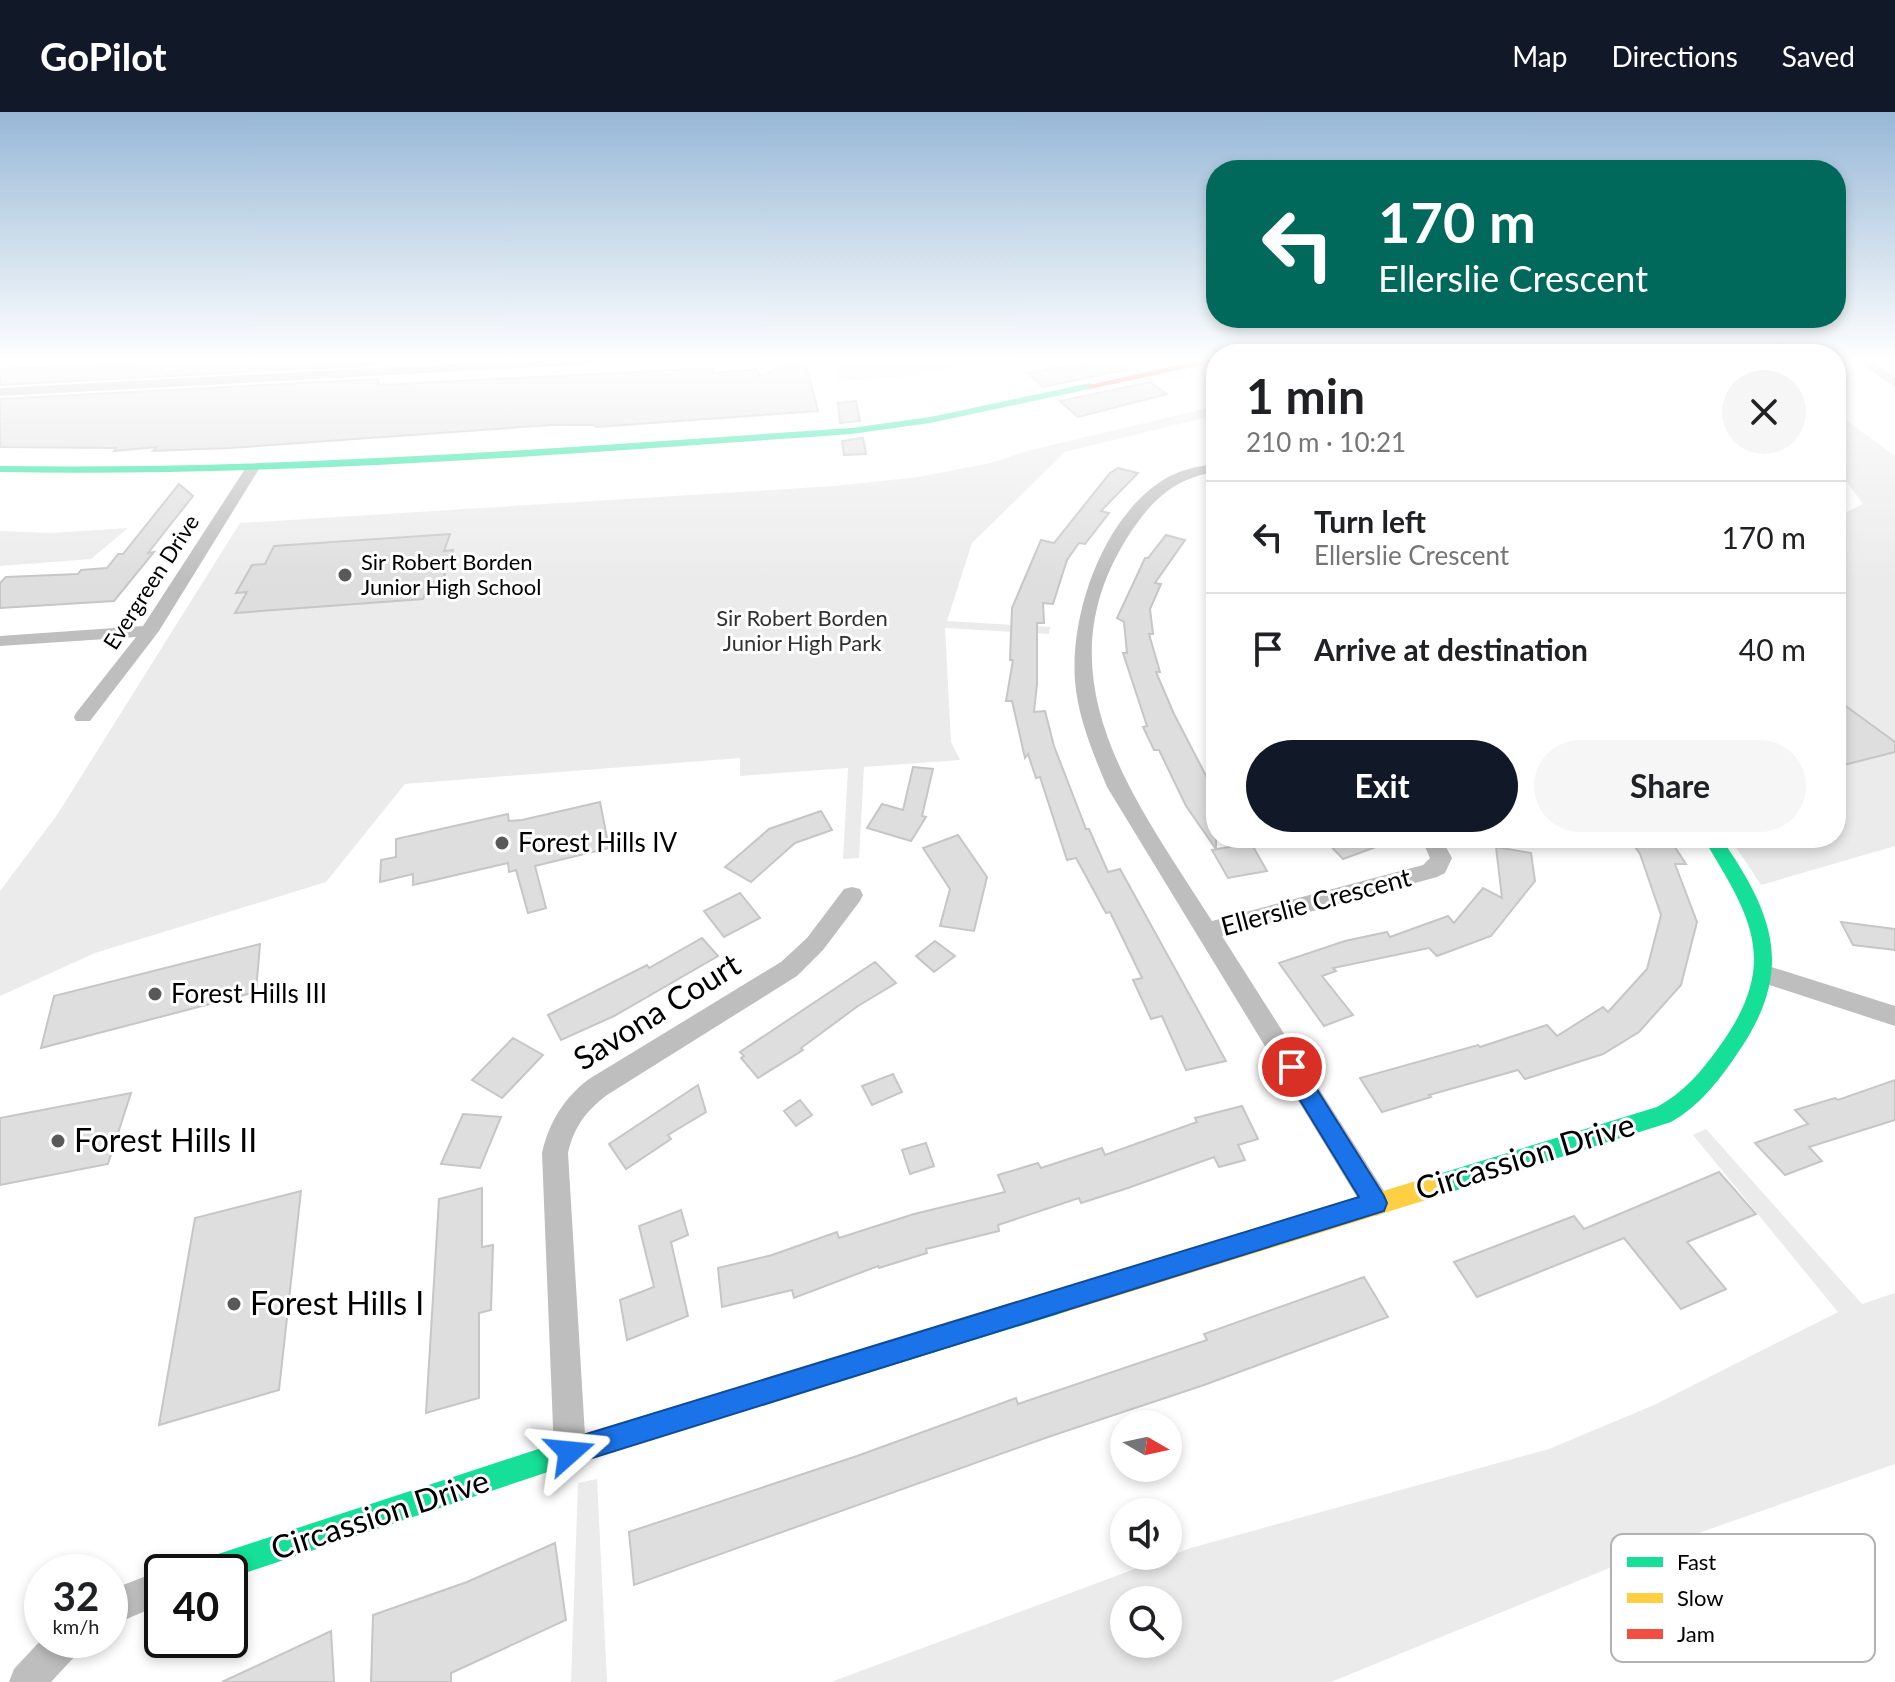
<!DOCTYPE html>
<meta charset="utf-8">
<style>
body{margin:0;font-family:Lato,sans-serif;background:#f6f6f6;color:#202124;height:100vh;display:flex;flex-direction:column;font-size:30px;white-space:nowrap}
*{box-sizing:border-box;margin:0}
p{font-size:26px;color:#757577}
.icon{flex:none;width:44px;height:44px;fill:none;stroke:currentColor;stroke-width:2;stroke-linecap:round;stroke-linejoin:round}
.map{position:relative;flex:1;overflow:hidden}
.side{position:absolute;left:1206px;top:232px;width:640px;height:504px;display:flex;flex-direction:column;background:#fff;border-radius:32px;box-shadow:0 4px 12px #0003}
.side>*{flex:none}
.hud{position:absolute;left:1206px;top:48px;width:640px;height:168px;border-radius:32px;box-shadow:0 4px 12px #0003;background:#00695c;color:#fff;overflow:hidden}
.needle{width:52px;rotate:99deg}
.controls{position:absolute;left:1110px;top:1298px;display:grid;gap:16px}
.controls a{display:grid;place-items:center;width:72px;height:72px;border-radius:50%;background:#fff;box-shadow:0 4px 12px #0003;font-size:40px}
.speed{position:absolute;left:24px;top:1442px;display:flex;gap:16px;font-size:40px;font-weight:700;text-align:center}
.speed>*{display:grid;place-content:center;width:104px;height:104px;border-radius:50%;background:#fff;box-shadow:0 4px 12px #0003;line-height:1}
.speed small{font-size:20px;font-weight:400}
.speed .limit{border:4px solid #111;border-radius:12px;background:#fff;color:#111}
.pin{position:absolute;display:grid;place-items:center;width:68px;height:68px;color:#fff;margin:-34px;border:4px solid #fff;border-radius:50%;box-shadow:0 2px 8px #0007}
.me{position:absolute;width:88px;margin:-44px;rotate:72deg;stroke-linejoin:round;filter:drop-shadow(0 0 6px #0008)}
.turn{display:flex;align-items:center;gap:28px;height:168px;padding:0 40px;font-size:36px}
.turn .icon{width:104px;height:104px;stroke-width:2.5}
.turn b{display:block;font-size:56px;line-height:68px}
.round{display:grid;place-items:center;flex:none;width:84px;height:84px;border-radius:42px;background:#f6f6f6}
.headline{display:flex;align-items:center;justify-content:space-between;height:136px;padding:0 40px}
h1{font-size:48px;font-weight:700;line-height:60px}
.primary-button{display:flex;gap:16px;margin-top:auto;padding:16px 40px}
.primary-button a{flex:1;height:92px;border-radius:48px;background:#111827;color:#fff;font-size:32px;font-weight:700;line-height:92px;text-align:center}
.primary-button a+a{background:#f6f6f6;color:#202124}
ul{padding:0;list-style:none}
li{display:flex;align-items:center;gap:24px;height:112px;padding:0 40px;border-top:2px solid #e0e0e0}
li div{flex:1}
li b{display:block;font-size:30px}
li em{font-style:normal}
header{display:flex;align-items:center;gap:48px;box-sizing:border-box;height:112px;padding:0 40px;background:#111827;color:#fff}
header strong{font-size:38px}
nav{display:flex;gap:44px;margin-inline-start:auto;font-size:28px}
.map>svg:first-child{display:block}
.green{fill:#ebebeb;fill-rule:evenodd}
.building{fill:#dedede;stroke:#c6c6c6;stroke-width:2}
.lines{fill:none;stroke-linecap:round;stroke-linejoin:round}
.street{fill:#bebebe;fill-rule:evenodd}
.fast{fill:#16e098;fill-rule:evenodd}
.slow{fill:#ffcf43;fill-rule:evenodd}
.jam{fill:#f24e42;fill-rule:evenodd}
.route{fill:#1a73e8;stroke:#114b97;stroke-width:2}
.poi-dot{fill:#595959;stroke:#fff;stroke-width:3}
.labels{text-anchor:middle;stroke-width:6;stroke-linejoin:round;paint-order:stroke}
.far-poi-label{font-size:22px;fill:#000;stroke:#fff;text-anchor:start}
.far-street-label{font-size:22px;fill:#000;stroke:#fff}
.far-park-label{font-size:22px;fill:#313131;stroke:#fff}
.poi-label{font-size:26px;fill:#000;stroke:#fff;text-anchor:start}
.street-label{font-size:26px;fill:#000;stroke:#fff}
.near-street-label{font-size:32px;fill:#000;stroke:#fff}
.near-poi-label{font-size:32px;fill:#000;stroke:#fff;text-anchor:start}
.key{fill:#fff;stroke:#b2b2b2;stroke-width:2}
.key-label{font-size:22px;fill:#000}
</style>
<header>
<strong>GoPilot</strong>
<nav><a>Map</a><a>Directions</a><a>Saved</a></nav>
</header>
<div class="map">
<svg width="1895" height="1570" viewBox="0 0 1895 1570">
<rect width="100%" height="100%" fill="#fff"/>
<g class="green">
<path d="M853,248H986L904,265L837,269L839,257Z"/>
<path d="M1216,294V303L1065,340L972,431L947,509L1050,515L1049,522L945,516L951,630L960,648L864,655L859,746L843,747L848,656L740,664V646L405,672L326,770L95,841L0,884V779L57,703L240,411L835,374L918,365L991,351L1027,339Z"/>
<path d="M1836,301L1895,344V734L1761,773L1730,726H1836V405L1863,392L1836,355Z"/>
<path d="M128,416L91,447L0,454V419L51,421Z"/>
<path d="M1706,1017L1862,1192L1895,1181V1352L1673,1430L1331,1570H831L1191,1436L1549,1337L1654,1293L1838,1200L1693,1023ZM1124,1488H1168V1532H1124Z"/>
<path d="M597,1367L607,1570H571L578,1371Z"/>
</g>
<g class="building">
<path d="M154,248H378V253L0,273V257Z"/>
<path d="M795,248L806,253L818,299L596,315L593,313H551L231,336L153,339L157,335L114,339L116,336L0,335V287L378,267L379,273L714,256L713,261L757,257L760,264Z"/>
<path d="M1097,248H1118L1131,257L1043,275L1027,261Z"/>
<path d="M1150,270L1167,282L1078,305L1060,289Z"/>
<path d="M856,289L860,309L840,311L838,291Z"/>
<path d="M863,326L866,342L844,343L842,329Z"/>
<path d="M1118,356L1138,361L1101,399L1109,401L1085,432L1079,431L1067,448L1053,492L1043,491L1044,511H1037V572L1034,600L1045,599L1054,634L1086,717H1089L1108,760L1120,757L1226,949L1186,958L1162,904L1151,907L1133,868L1142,866L1110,800L1106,801L1076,746L1067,748L1040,665L1036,666L1028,642L1025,646L1012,589H1006L1013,548H1010L1012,496L1041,428L1054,431L1110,361Z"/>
<path d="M179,372L193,384L148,441L154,440L114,489L0,496V471L6,465L78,462L81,458L107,456L118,442H123Z"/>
<path d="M450,422L444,439L453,438L441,473L428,474L423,487L235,501L247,480L236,481L252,453L265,452L274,434Z"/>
<path d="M1166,423L1185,428L1155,471L1161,472L1150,497L1153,522H1149L1160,560H1156L1174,602L1216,683V737L1186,694L1159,638H1154L1143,615L1147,614L1123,541H1127L1124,510L1117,506L1145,446H1148Z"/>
<path d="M1836,587L1895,630V640L1836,655Z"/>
<path d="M913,655L933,657L922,704L926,705L911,729L867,716L882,692L903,698Z"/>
<path d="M600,690L609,736L535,754L546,796L528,801L516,758L509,760L508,751L413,773V762L380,770L381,748L396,745V727L508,702L509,709L522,708Z"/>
<path d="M821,699L832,718L795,731L751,770L725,755L769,717Z"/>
<path d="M958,723L987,765L974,819L940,814L950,777L923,736Z"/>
<path d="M1323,726H1395V728L1343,747Z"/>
<path d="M1629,726H1669L1686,752H1675L1697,810L1681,873L1639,920L1603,942L1525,967L1518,958L1429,983L1431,985L1382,1000L1360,966L1478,933L1480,935L1547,913L1557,924L1603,895L1608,900L1647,857L1661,803L1640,742Z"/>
<path d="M1251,731L1267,759L1228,766L1212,738Z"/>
<path d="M1496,735L1531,741L1535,769L1491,824L1437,844L1429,836L1333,856L1336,859L1322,864L1353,903L1324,914L1279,851L1345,829L1387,820L1390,825L1448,804L1454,811L1483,776L1502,786Z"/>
<path d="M740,781L760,806L724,825L704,799Z"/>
<path d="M1841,810L1895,817V838L1853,833Z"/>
<path d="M702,826L718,844L614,904L561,928L548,903L647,853L649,856Z"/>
<path d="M935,829L955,844L934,860L916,844Z"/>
<path d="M260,832L256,880L41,936L54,884Z"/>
<path d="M875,850L896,871L858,894L801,936L803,938L758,966L741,946L744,944L740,940Z"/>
<path d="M513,926L543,943L502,986L472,968Z"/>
<path d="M893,962L902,980L872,993L862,974Z"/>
<path d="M1895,968V1008L1809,1035L1822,1049L1785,1063L1755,1031L1808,1012L1795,998L1835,986L1838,988Z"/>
<path d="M698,973L706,1000L668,1023L671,1027L626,1057L609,1032Z"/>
<path d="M131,981L108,1052L0,1073V1006Z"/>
<path d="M800,988L812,1003L796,1014L784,999Z"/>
<path d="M1242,994L1258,1027L1238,1033L1245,1048L1219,1055L1214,1045L1128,1076L1081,1091L1079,1086L998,1113L999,1119L926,1137L927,1141L879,1156L878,1154L794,1186L792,1178L722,1195L718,1156L772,1143L837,1120L839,1126L914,1102L1005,1080L998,1063L1038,1051L1041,1056L1102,1036L1105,1043L1197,1010L1195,1006Z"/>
<path d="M463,1002L501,1005L480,1056L441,1052Z"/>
<path d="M926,1031L934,1054L910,1062L902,1038Z"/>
<path d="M1719,1060L1756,1102L1687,1130L1726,1177L1681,1197L1624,1126L1477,1185L1454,1150L1574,1104L1584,1117Z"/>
<path d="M482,1076V1135L493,1133L491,1198L479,1201V1286L426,1301L439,1087Z"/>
<path d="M301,1079L279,1278L159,1313L195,1106Z"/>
<path d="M681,1098L688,1123L671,1130L688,1204L627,1228L620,1188L654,1175L639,1114Z"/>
<path d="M1364,1165L1388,1205L1204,1273L1051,1324L634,1473L629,1420L857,1344L1016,1286L1018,1292L1207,1228L1204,1222Z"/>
<path d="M555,1431L566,1508L451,1561V1570H371L373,1503L467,1470Z"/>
<path d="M331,1519L334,1570H222Z"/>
</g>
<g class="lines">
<g class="street">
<path d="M526,248H601L595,252L0,284V276Z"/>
<path d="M1855,248H1869L1895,265V275Z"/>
<path d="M1216,352V360C1173,366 1149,391 1127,426C1038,568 1137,690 1212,809L1423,753L1430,746L1421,726H1441L1452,746L1445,761L1437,765L1222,824L1386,1082L1390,1091L1386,1100L1376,1104L1366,1100L1107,675C1093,641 1078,606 1075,569C1070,501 1103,406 1163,368C1179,358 1198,354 1216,352Z"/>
<path d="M252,353L259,357L159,519L90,609H76L74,605L76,601L136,525L0,534V524L143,514L245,357Z"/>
<path d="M852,775L860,777L863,783L860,789L823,838L797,864L607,983C586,999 574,1015 568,1041L586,1340L581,1351L570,1356L559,1351L554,1340L542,1041C549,1010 564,986 589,967L781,850L807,826L844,777Z"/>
<path d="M1765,853L1895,894V914L1757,869L1753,862L1757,855Z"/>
<path d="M162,1458L168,1460H162V1492L110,1514V1478Z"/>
<path d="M42,1527L83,1528L78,1541L51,1570H9L14,1557Z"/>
</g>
<g class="fast">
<path d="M1090,271L1095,274L1094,276L930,311L851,322C567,342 285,365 0,360V354C285,358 567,335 851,316L930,305Z"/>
<path d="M1703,726H1721C1776,806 1795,860 1735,945C1718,970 1698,995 1671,1010L1429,1087L1421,1083L1418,1076L1421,1069L1429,1065L1657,995C1683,981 1703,958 1719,935C1781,850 1751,805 1703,726Z"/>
<path d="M1059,1178L1068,1181L1071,1190L1068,1199L1059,1202L587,1347L230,1466V1460H192L196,1450L206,1446L587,1321Z"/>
</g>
<path class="slow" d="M1429,1065L1437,1069L1440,1076L1437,1083L1429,1087L1059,1202L1050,1199L1047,1190L1050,1181L1059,1178Z"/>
<path class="jam" d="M1200,248H1216V250L1090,277L1085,274Z"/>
</g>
<linearGradient id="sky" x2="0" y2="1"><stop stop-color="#97b8d7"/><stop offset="0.53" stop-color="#fff"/><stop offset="1" stop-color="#fff" stop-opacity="0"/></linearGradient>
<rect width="1895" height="468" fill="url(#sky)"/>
<path class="route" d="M1292,946L1299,949L1384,1084L1387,1091L1384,1099L570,1353L561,1349L557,1340L561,1331L570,1327L1359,1085L1284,962L1281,955L1284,949Z"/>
<g class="poi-dot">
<circle cx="345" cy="463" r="8"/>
<circle cx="502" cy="731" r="8"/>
<circle cx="155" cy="882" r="8"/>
<circle cx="58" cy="1029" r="8"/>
<circle cx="234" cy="1192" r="8"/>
</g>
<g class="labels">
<g class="far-poi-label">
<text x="361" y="458">Sir Robert Borden<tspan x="361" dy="25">Junior High School</tspan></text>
</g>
<g class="far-street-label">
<text transform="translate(151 470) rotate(-57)" y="8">Evergreen Drive</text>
</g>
<g class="far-park-label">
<text x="802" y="514">Sir Robert Borden<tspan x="802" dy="25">Junior High Park</tspan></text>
</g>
<g class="poi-label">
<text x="518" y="740">Forest Hills IV</text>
<text x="171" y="891">Forest Hills III</text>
</g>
<g class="street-label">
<text transform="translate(1316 790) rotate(-15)" y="9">Ellerslie Crescent</text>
</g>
<g class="near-street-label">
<text transform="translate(657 900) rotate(-32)" y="11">Savona Court</text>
<text transform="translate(1525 1045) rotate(-17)" y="11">Circassion Drive</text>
<text transform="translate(380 1403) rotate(-18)" y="11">Circassion Drive</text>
</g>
<g class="near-poi-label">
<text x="74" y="1040">Forest Hills II</text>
<text x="250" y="1203">Forest Hills I</text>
</g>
</g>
<rect x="1611" y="1422" width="264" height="128" rx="12" class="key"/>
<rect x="1627" y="1445" width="36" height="10" fill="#16e098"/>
<rect x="1627" y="1481" width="36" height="10" fill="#ffcf43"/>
<rect x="1627" y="1517" width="36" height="10" fill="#f24e42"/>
<g class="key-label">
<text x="1677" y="1458">Fast</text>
<text x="1677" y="1494">Slow</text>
<text x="1677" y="1530">Jam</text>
</g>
</svg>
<div class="controls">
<a><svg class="needle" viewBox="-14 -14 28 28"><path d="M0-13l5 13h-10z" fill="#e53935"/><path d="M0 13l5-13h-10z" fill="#757577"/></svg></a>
<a><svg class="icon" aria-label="sound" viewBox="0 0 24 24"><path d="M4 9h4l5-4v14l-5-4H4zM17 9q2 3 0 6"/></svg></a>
<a><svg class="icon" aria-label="search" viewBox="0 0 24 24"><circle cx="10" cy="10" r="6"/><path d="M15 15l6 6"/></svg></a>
</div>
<div class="speed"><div>32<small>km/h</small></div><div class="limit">40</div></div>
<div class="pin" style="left:1292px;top:955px;background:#d93025"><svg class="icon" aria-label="arrive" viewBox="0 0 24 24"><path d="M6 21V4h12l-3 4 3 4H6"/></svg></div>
<svg class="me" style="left:570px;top:1340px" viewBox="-20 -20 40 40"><path d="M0-17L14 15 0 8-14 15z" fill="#1a73e8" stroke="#fff" stroke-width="4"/></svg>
<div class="hud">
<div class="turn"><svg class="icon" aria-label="left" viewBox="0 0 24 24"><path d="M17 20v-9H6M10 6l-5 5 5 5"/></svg><div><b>170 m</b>Ellerslie Crescent</div></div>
</div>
<section class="side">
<div class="headline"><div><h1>1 min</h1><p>210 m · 10:21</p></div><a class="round"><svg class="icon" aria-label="close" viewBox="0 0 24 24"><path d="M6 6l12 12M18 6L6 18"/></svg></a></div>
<ul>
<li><svg class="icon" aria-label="left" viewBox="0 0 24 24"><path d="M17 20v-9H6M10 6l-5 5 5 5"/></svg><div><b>Turn left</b><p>Ellerslie Crescent</p></div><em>170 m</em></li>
<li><svg class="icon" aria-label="arrive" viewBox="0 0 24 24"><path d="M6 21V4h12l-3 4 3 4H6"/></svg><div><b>Arrive at destination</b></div><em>40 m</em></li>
</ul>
<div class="primary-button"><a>Exit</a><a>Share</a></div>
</section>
</div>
